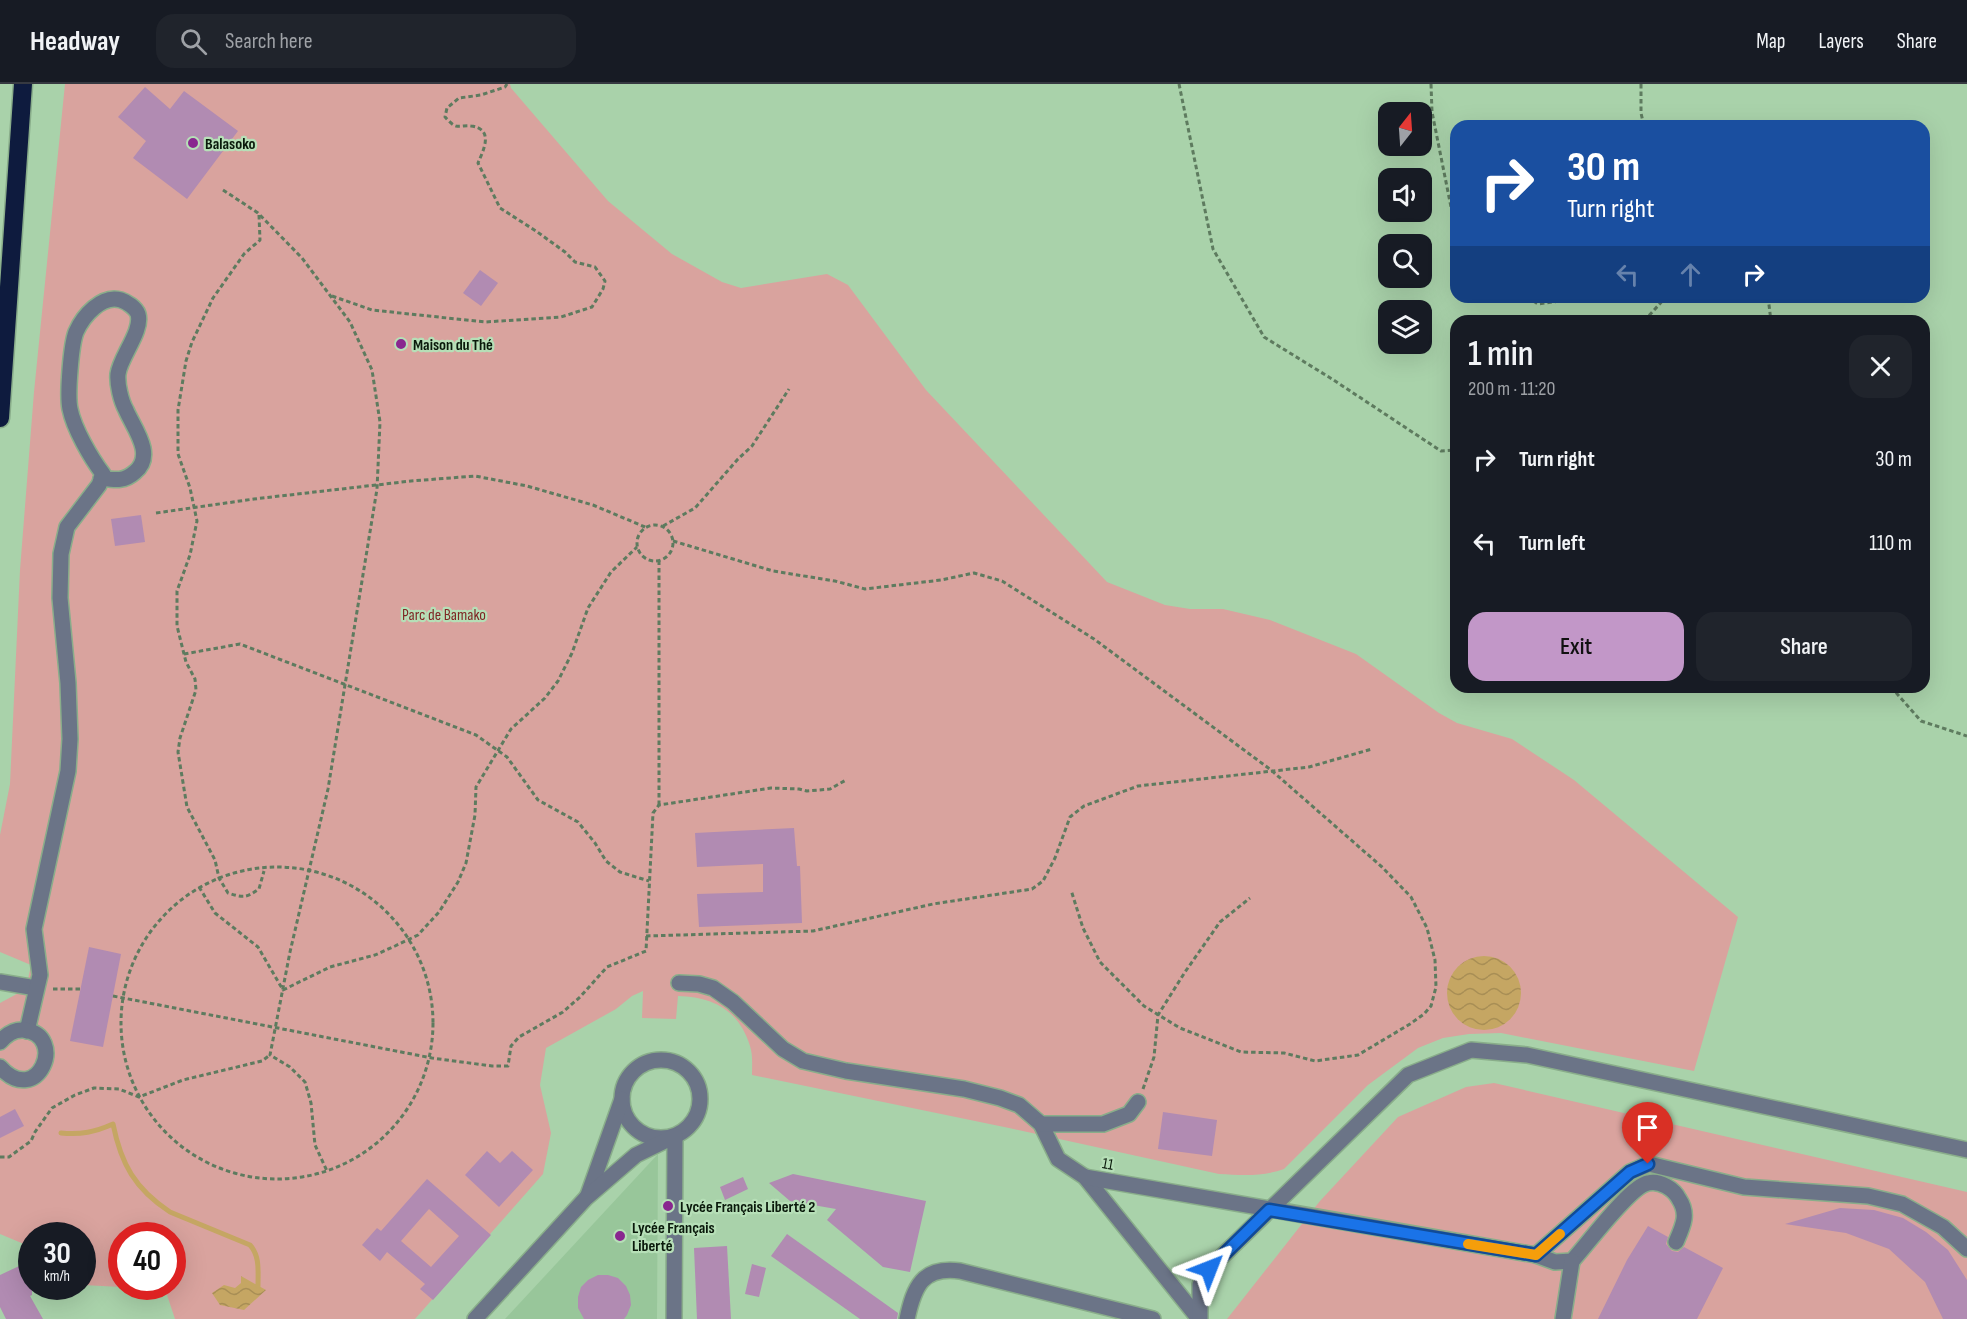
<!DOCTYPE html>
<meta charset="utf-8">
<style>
body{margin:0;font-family:"Sofia Sans Condensed",sans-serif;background:#20242c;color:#f1f3f6;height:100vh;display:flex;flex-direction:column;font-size:22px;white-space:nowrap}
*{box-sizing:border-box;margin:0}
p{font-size:20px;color:#9ea1a6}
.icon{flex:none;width:33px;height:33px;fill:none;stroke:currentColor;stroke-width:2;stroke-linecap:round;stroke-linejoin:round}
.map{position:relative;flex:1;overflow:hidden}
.panel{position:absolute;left:1450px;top:231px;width:480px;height:378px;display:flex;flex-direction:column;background:#171b24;border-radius:18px;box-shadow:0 6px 24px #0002}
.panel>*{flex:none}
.hud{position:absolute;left:1450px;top:36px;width:480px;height:183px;border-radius:18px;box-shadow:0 6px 24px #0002;background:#1a4fa0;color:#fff;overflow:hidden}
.needle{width:39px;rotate:17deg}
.buttons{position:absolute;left:1378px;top:18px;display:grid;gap:12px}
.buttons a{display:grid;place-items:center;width:54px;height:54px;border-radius:12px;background:#171b24;box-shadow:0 6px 24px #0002;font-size:30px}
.speed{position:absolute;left:18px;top:1138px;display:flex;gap:12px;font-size:30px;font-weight:700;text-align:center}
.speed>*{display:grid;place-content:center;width:78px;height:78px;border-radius:50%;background:#171b24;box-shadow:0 6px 24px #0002;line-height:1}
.speed small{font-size:15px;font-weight:400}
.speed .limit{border:9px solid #d22;background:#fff;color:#111}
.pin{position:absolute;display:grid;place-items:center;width:51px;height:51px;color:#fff;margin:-62px -26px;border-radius:50% 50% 50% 0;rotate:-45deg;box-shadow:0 0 6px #0007}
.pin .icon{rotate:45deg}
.me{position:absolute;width:66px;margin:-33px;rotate:45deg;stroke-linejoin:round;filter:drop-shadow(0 0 4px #0008)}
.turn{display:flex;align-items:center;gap:21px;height:126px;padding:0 18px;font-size:27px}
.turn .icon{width:78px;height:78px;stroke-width:2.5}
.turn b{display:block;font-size:42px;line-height:51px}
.lanes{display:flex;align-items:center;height:57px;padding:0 18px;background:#0003;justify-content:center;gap:30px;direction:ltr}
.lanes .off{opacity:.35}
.round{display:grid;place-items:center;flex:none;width:63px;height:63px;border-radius:18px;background:#20242c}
.summary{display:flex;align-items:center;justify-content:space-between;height:102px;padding:0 18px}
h1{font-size:36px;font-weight:600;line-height:45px}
.action{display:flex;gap:12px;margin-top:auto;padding:12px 18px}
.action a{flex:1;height:69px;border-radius:18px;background:#c297c8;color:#111;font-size:24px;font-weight:600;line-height:69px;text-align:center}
.action a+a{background:#20242c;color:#f1f3f6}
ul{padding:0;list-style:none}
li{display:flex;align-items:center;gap:18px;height:84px;padding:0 18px}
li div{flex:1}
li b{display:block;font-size:22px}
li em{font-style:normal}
header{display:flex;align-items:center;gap:36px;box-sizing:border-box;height:84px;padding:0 30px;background:#171b24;border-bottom:2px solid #363941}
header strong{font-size:28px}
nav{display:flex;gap:33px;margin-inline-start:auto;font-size:21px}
.search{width:420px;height:54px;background:#20242c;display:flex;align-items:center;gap:15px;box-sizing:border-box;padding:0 21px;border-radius:18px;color:#9ea1a6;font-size:22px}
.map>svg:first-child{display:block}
.built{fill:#98c69a}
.park{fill:#d9a39e}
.water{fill:url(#water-waves)}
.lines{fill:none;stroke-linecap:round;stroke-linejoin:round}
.stream{stroke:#c5a663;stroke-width:5}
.building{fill:#b18bb2;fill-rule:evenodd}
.minor-casing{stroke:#89ad8a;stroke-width:18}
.highway-casing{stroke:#89ad8a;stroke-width:21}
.path{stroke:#5e7b5f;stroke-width:3;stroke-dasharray:4.5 3;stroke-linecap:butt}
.minor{stroke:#6b7487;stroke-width:15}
.highway{stroke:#0e1b3e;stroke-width:18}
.route-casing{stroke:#114b97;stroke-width:15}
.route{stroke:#1a73e8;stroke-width:10}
.slow{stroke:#f59e0b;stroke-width:10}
.poi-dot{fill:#89278f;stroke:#b6dfb7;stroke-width:2}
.labels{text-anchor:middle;stroke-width:4.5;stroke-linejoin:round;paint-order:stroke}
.poi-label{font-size:16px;font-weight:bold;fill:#0a190b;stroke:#b6dfb7;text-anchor:start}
.park-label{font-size:16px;fill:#7f2624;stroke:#b6dfb7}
.street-label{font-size:16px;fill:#0a190b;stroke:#b6dfb7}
</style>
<header>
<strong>Headway</strong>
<div class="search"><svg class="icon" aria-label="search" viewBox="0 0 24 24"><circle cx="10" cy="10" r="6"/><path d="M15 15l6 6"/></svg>Search here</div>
<nav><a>Map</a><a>Layers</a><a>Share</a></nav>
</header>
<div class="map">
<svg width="1967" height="1235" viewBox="0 0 1967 1235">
<defs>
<pattern id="water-waves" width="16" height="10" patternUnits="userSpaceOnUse" patternTransform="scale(1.5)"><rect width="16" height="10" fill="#c5a663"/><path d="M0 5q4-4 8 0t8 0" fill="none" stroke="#a88e55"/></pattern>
</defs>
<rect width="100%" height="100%" fill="#a9d2aa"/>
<path class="built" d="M658,1070L657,1235H505Z"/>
<g class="park">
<path d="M65,0H510L511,4L608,117L672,170L722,198L741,204L827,190L848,201L926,306L1107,498L1165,521L1190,525H1223L1270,536L1356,570L1439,629L1457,639L1512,655L1574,696L1738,833L1694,987L1501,949L1469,950L1443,954L1418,964L1368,1001L1284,1085C1262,1093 1241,1091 1219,1090L1009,1044L752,991C752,982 753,971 750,962C739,926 713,913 678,912L676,935L642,934L643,907L632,912L616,925L546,964L540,1001L551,1049L543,1090L415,1235H175L165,1205L131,1203H172V1152H122L121,1203L83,1201L82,1152H32L31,1163L0,1150V919L26,905L31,881L0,868V751L10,700L20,486L34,308Z"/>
<path d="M1494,999L1967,1108V1235H1227L1320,1117L1398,1033L1466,1003Z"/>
</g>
<g class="water">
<circle cx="1484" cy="909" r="37"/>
<path d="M241,1192L266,1206L244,1226L220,1221L212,1209L224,1201L235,1204L241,1199Z"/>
</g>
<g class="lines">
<path class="stream" d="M61,1049C81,1051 95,1048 113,1040C121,1080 135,1105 170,1128L250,1161C260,1172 258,1187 258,1202"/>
</g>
<g class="building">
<path d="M145,3L170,25L184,7L238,47L187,115L133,74L146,57L118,33Z"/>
<path d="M480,186L498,199L481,222L463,209Z"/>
<path d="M141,431L145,458L115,462L111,435Z"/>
<path d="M794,744L797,782H800L802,839L699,843L697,810L763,808V780L697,783L695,749Z"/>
<path d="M89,863L121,870L103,963L70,957Z"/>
<path d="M15,1025L24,1042L0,1054V1033Z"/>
<path d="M1163,1028L1217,1036L1212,1072L1158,1065Z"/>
<path d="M487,1067L500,1079L512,1067L533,1086L499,1123L465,1091Z"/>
<path d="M793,1090L926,1117L910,1188L883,1183L827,1136L836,1125L790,1117L769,1099Z"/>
<path d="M743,1093L748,1105L725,1116L720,1103Z"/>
<path d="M427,1095L491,1151L433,1216L420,1205L425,1200L387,1168L380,1177L362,1161L377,1144L381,1147ZM429,1125L459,1152L431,1183L401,1157Z"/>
<path d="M1840,1124L1874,1126L1903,1134L1926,1148L1948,1166L1967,1196V1235H1943L1925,1198L1889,1165L1846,1149L1785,1140Z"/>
<path d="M1648,1142L1668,1153L1666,1160L1672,1167L1678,1168L1684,1163L1723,1184L1697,1235H1598L1627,1176Z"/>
<path d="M787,1150L898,1229L897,1235H860L771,1172Z"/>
<path d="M727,1162L731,1235H697L694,1164Z"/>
<path d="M32,1176V1211L30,1212L43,1235H6L0,1223V1191Z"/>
<path d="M752,1180L766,1184L759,1213L745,1210Z"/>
<path d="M598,1191H608L618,1194L626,1202L630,1211L631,1221L627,1231L624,1235H584L578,1224V1213L581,1203L588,1196Z"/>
</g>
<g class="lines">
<defs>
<g id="minor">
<path d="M0,898L36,904"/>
<path d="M679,899L699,900L713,904L733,918L783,965L803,977L846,987L964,1005L1000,1014L1019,1021L1041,1040L1058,1075L1085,1093L1199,1235"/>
<path d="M27,947L40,891L34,845L68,687L70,655L68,599L60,514L61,470L67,443L99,401L103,390C91,374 74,345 70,325C67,311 71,261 76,248C83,232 102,210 121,216C127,218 136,224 138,230C143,247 120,273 118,290C117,300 121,317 126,326C133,343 156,371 135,388C124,398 115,396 101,394"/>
<path d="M0,958C6,951 14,945 24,946C68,951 38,1025 0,983"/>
<circle cx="661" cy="1015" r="39"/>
<path d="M1041,1040H1103L1129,1030L1138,1018"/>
<path d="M1085,1093L1536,1171L1555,1178L1572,1177C1587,1161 1630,1102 1648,1099C1660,1096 1674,1105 1679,1115C1689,1130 1683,1142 1676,1158"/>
<path d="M588,1111L622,1015"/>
<path d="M1536,1171L1630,1088L1649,1080L1744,1103L1868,1112L1902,1120L1943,1143L1967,1165"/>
<path d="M475,1235L586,1114L636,1071L675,1052L674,1235"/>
<path d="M907,1235C914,1203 922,1182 960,1187L1153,1235"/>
<path d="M1200,1235V1201L1209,1185L1408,991L1471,966L1527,971L1967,1066"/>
<path d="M1563,1235L1572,1177"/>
</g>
<path id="highway" d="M0,334L23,0"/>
</defs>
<use href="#minor" class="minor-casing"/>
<use href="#highway" class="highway-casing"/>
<g class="path">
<path d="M1179,0L1213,165L1264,253L1332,295L1441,367L1456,366"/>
<path d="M1431,0L1432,28L1451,123L1456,130"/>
<path d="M1641,0V29L1644,42"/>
<path d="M223,106L258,129L302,174L350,238L372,286L380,338L377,405L328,705L290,868L270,971L290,983L305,998L311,1019L315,1061L327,1087"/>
<path d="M259,131L260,156L244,170L213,214L192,258L186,277L178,326V370L190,404L197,437L190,471L177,507V542L186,578L195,595L196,606L180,654L178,668L187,723L215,776L219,794L228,809C244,814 246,814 259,805L264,787"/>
<path d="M332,212L372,226L485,238L561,233L592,223L603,205L605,197L595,183L575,178L565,168L536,147L500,124L478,79C484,65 494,45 471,42C466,41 461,43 456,42C452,41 448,36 445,33L447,24L459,14L481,11L505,3L507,0"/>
<path d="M1527,213L1538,220L1574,215L1579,213"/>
<path d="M1768,213L1771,237"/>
<path d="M1644,237L1666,213"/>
<path d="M156,429L254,415L411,397L475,392L527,402L593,421L645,443"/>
<circle cx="655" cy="459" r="18"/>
<path d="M663,442L695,424L738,375L752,362L789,305"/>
<path d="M673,457L773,487L835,497L865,505L941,496L974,489L1002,497L1094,555L1271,686L1382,783L1411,813L1427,844L1435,876L1436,903L1431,922L1424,930L1410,940L1358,971L1315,977L1284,969L1241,968L1180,944L1144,922L1100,878L1083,844L1071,806"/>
<path d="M184,570L240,560L476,651L507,673L538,716L578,738L595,759L606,777L620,788L649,797"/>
<path d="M1891,603L1921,637L1967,652"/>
<path d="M659,721V476"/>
<circle cx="277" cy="939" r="156"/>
<path d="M199,803L215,829L258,863L283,906L330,883L375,871L395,862L418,851L439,828L458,798L466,779L475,731L476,703L511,645L545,614L558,597L572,569L588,524L611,488L637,463"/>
<path d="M646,852L813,847L933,820L1032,805L1043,797L1055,774L1070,733L1084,722L1138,702L1309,683L1372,665"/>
<path d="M53,905H80"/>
<path d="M113,912L432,974L492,982H508L511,962L519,953L563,928L580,913L607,883L646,867L653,729L659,721L771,704L799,705L807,707L830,705L846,696"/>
<path d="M1143,1005L1154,973L1158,931L1185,888L1220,838L1250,814"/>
<path d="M0,1073H9L31,1057L35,1048L52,1024L75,1011L94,1004L119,1005L139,1013L183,996L262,977L270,971"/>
</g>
<use href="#minor" class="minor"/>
<use href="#highway" class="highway"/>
</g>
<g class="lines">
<defs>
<path id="route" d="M1209,1185L1269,1126L1536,1171L1630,1088L1648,1080"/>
</defs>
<use href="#route" class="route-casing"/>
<use href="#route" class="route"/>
<path class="slow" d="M1468,1160L1536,1171L1560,1150"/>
</g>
<g class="poi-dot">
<circle cx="193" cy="59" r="6"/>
<circle cx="401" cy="260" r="6"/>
<circle cx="668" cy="1122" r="6"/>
<circle cx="620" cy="1152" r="6"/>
</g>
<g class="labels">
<g class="poi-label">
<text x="205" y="65">Balasoko</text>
<text x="413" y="266">Maison du Thé</text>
<text x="680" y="1128">Lycée Français Liberté 2</text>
<text x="632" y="1149">Lycée Français<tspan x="632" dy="18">Liberté</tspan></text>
</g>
<g class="park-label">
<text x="444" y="536">Parc de Bamako</text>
</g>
<g class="street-label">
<text transform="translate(1108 1079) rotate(10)" y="6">11</text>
</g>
</g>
</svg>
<div class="buttons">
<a><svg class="needle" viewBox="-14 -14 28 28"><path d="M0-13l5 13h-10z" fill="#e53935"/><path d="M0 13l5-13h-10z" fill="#9ea1a6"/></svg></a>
<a><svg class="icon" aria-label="sound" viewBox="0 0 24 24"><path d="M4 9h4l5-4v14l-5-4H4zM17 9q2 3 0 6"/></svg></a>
<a><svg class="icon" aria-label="search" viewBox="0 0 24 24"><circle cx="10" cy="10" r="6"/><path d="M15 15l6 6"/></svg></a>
<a><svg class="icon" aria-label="layers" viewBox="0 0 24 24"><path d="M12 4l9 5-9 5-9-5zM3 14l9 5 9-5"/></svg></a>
</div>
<div class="speed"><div>30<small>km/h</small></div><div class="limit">40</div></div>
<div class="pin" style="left:1648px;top:1080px;background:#d93025"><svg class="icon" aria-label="arrive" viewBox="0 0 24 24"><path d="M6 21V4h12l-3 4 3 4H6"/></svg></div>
<svg class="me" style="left:1209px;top:1185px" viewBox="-20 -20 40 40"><path d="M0-17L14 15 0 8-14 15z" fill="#1a73e8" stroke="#fff" stroke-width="4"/></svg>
<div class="hud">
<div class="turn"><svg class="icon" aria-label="right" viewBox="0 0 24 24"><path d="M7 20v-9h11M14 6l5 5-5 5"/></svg><div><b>30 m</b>Turn right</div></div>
<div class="lanes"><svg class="icon off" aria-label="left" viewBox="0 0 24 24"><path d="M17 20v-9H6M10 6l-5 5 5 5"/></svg><svg class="icon off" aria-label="ahead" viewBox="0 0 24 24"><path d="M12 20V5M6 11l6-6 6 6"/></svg><svg class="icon" aria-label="right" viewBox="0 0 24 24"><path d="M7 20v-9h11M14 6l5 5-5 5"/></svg></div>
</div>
<section class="panel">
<div class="summary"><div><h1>1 min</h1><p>200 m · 11:20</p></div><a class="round"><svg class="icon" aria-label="close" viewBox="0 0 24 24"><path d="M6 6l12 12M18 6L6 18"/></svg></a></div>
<ul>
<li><svg class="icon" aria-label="right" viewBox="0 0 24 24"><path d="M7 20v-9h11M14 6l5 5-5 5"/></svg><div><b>Turn right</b></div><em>30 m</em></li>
<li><svg class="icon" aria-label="left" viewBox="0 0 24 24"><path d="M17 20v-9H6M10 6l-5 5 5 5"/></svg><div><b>Turn left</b></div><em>110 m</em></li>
</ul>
<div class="action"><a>Exit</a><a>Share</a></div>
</section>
</div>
